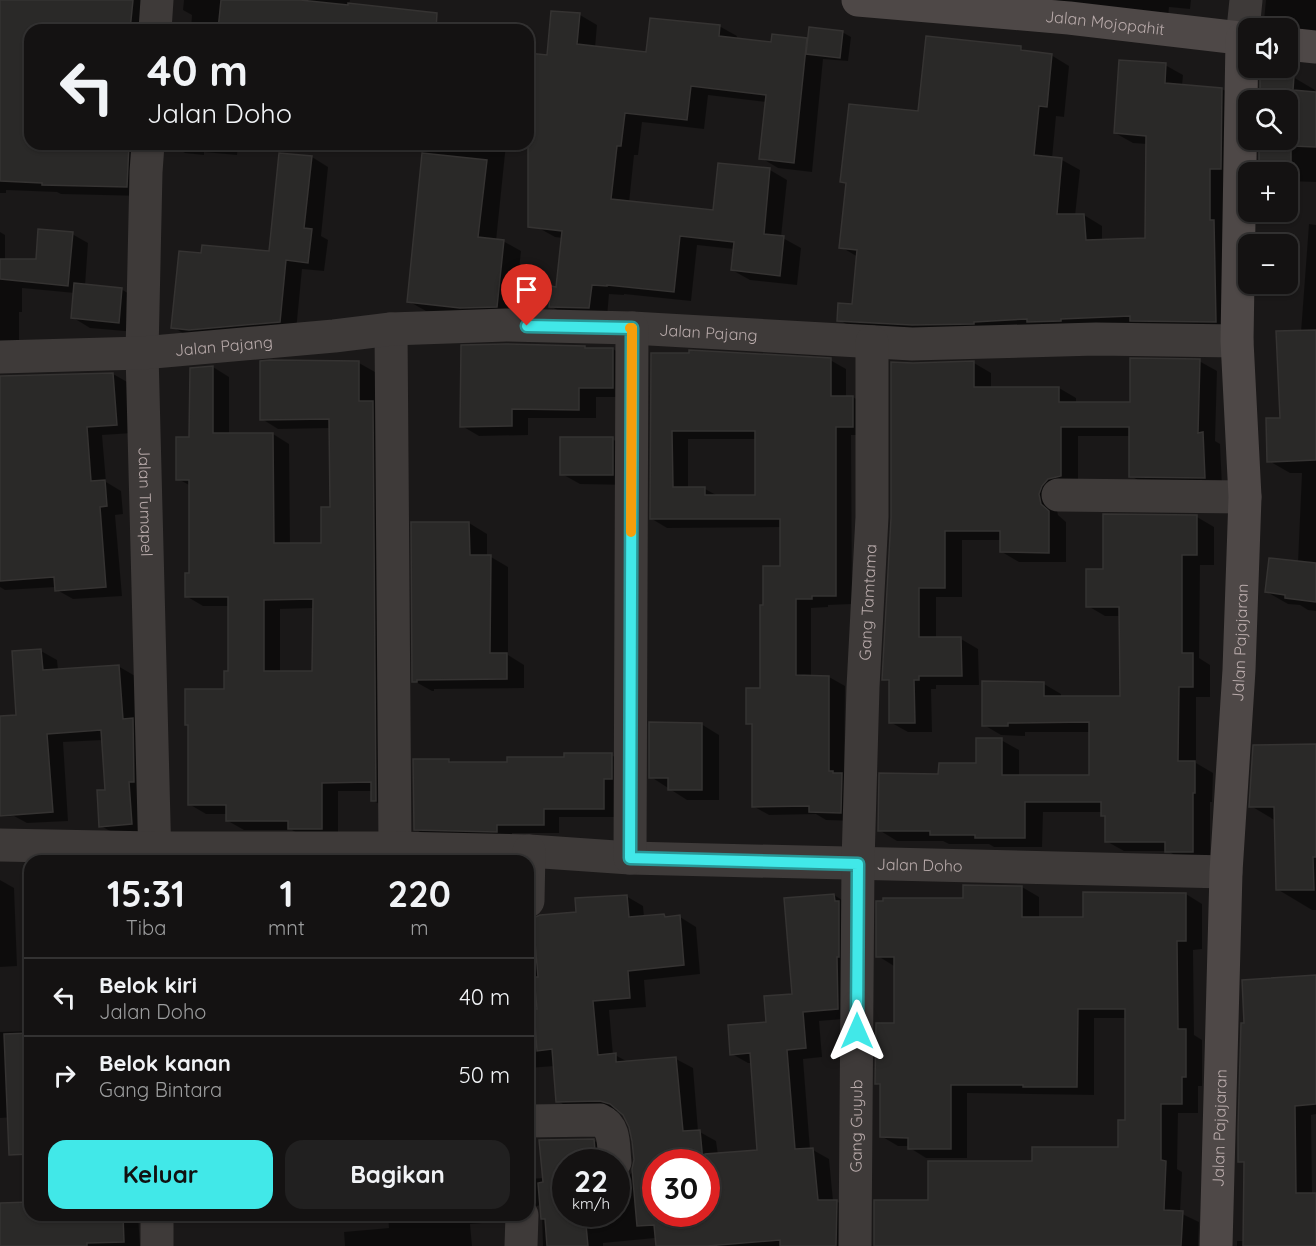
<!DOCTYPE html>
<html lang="id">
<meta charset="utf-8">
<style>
body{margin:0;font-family:Quicksand,sans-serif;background:#212020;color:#f1f3f6;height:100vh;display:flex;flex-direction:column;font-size:22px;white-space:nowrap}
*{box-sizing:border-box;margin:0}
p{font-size:20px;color:#9d9e9f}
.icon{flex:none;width:33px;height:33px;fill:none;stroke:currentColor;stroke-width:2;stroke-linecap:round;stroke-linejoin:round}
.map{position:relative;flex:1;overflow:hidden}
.side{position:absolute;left:24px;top:855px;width:510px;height:366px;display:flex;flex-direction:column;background:#141212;border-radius:18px;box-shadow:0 2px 4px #0004,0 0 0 2px #333232}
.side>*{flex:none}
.guide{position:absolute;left:24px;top:24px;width:510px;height:126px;border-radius:18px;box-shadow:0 2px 4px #0004,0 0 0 2px #333232;background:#141212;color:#f1f3f6;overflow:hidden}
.buttons{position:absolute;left:1238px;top:18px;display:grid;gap:12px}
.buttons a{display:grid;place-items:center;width:60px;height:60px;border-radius:12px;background:#141212;box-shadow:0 2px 4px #0004,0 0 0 2px #333232;font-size:30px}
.speed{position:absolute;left:552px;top:1149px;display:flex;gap:12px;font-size:30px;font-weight:700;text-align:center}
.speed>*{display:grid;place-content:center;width:78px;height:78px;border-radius:50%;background:#141212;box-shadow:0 2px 4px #0004,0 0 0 2px #333232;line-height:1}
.speed small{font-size:15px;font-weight:400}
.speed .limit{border:9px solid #d22;background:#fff;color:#111}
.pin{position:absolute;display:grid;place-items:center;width:51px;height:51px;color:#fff;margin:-62px -26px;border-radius:50% 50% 50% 0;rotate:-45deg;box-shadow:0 0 6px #0007}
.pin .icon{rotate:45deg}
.me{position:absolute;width:66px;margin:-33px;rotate:0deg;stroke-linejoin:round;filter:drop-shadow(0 0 4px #0008)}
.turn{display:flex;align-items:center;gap:21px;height:126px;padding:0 24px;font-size:27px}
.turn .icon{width:78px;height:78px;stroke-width:2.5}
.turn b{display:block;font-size:42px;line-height:51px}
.eta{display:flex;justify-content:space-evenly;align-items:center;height:102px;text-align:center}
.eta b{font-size:36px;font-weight:800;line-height:42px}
.button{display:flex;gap:12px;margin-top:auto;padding:12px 24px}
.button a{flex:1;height:69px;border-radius:18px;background:#41e8e8;color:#111;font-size:24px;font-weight:800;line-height:69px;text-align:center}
.button a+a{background:#212020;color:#f1f3f6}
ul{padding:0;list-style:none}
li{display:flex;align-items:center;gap:18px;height:78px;padding:0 24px;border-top:2px solid #333232}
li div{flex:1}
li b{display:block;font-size:22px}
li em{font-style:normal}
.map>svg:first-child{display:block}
.shadow{fill:#0007;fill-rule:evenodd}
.building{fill:#2a2928;stroke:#353332;stroke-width:1.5;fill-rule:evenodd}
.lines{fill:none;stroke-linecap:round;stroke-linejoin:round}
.street{stroke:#3e3a39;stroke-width:33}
.secondary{stroke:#4e4847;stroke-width:33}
.route-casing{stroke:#2a9797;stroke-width:15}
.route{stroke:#41e8e8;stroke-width:10}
.slow{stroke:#f59e0b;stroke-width:10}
.labels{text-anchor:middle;stroke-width:6;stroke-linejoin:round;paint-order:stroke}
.street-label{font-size:16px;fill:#b9abab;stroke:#151313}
</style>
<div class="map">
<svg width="1316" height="1246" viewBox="0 0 1316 1246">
<rect width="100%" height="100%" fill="#1a1818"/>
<g class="shadow">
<path d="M0,0H150L148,30H30V144H150L144,196L61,194L57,192L6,190V193H0Z"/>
<path d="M184,0H350L349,5L419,25L461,30H191L192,15L183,10Z"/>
<path d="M1056,0H1191L1190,9L1169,7L1168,17L1067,6Z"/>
<path d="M1266,0H1316V35L1287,28H1280L1264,20Z"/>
<path d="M553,12L580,15L597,25L595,48L647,53L719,26L737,36L736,40L773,44L807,40L809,41L842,32L851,37L848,61L823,59L812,172L778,168L761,158L767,102L708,95L704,129L642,122L638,155H634L629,203L715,212L770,170L787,180L781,237L801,248L797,285L750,280L732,270L734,249L697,245L691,301L624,294V295L609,294L607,317L568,316L550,306L558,288L563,238L555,237L537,227L528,132V55L548,57Z"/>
<path d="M1021,48L1030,53L1051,55L1069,66L1064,117L1056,116L1052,159L1062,160L1080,170L1075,216L1084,215L1102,226V241L1146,239L1147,144L1133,143L1115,133L1165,65L1183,75L1182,86L1222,89L1240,99L1233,331L857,330L839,320L853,306L858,257L841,247L848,185L842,181L919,113Z"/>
<path d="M1262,76L1293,77L1315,90L1314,93H1316V182L1287,181V172H1266L1260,169L1261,140H1287V100H1261Z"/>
<path d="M170,144H238L237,155L204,152V155L185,153Z"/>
<path d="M424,144H506L496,241H503L521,251L514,316L426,311L408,301Z"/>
<path d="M312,157L328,167L321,236L328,240L324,271L302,269L296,331L189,337L173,327L202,255L270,253Z"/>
<path d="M1309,224L1316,225V611L1308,610L1300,605L1288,604L1267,592L1298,562L1302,473H1290L1269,461L1282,419L1301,332Z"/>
<path d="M0,232L5,235V260L37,261L72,234L88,243L85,286L121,289L139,300L136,332L90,328L72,317L75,293L22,288V312H19V347L0,358Z"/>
<path d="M585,347L589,349H613L630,359V397H596V418H528V435L479,436L462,426Z"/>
<path d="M652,354L830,360L846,369V397H853L868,406V435H851L852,604L828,605V607L811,608V677H829L845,686L844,777L856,821L826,820L816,814L769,815L753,806V726L747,723L761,689L764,606L781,568V527L667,528L652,519ZM688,439H757V496H718L705,489H688Z"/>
<path d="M1199,361L1217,371L1215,441L1220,444L1222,487L1148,486L1131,476V436H1078V486L1056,505L1058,515L1066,522V562H1019L1002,552V540H962V597H936V638L961,639L978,649L979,685H936V689H931L932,732H908L890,722L891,683L884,679L974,363L991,373V388H1059L1076,398V403L1131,404Z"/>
<path d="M359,363L375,372V404L389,412V809L372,800V791H338V838H306L292,830H244L228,821V814H206L189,804L190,726L186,724L226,691L229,672V606H203L186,596L191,575V486L178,479L213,367L229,377V434H273L289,444L290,545H322L332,508L331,428L278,429L262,419ZM314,608V673H280V609Z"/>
<path d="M113,374L129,383L133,433L102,435L106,482L121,491L123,514L115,515L122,596L73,599L57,590L56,587L5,590L0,587V377Z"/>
<path d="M612,439L630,449V485L580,484L562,474Z"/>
<path d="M1197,517L1214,527V565H1200L1199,658L1210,665V697H1196V763L1213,773L1212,802H1210V862L1184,861L1168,851H1124L1106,841V818L1103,816V812H1043L1042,847H994L989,844H949L943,841H897L879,830L940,775L978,764L1001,740L1019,750V777H1091V732H1025V736L1001,735L984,725L1044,684L1061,694V697H1121V616H1105L1088,606L1105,571Z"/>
<path d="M469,523L487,534V557H491L508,567V655L524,665V688L434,689V691H432L414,681Z"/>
<path d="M41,651L57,660L58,670L118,666L135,676L147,833L117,835L101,826L107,791L103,740L63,742L68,821L27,823L14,816L0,817V717L18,716Z"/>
<path d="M701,724L719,735V800H687L651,777Z"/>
<path d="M1316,746V910H1312L1277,889L1276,821L1251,806Z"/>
<path d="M611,755L627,763L619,817H559V833H512V840L430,838L415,829V760H449L455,764L509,763Z"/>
<path d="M0,880L14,888L17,966L0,967Z"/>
<path d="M965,886L1022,887L1039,897V918H1084L1186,894L1202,904V949L1193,950L1194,1035L1202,1040V1086H1198V1113H1178L1177,1169L1182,1172L1180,1213L1199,1222L1198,1246H875L929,1202L1034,1162L1119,1148L1126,1122V1018H1094V1095L967,1093V1158H926L910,1148V1146H898L881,1136V1086L877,1084L895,1024L894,966L878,956L965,900Z"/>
<path d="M834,895L850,905L854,1018L819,1021L822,1057L803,1059L810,1150H813L829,1159L833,1201H836L853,1211L852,1246H656L655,1238L603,1243V1246H543L542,1215L540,1205L528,1209V1179L544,1178L593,1140L610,1150L611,1162H566V1214H616V1182L626,1179L633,1171L635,1161L629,1124L621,1111H574L558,1101L555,1066L528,1068V921L578,913L626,896L643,906L644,917L664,916L668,918L680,917L696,927L700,974L644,980L646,1007L609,1010L613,1055H615L628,1062L676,1059L693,1068L698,1131L716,1141L718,1155L759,1151L752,1063H748L732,1054L768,1024L793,995ZM656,1162H706V1214H656Z"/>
<path d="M1316,981V1114L1311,1115L1312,1195H1316V1246H1237V1241H1245V1164L1240,1161Z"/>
<path d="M30,1031V1126L15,1117L0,1118V1032Z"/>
<path d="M30,1203V1215H138L140,1246H0V1204Z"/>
<path d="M388,1215H522L521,1220L470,1224L472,1246H345L344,1232L389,1228Z"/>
</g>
<g class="building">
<path d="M0,0H133L130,30H30V144H129L127,187L42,185V183L0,181Z"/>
<path d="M221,0H300L348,5V3L437,13L436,30H218Z"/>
<path d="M551,11L580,13L577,44L646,52L650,18L720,25L719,36L771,42L772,34L807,38L794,163L759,159L766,95L691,86L687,120L625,113L621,146H617L611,199L713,210L718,163L770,168L764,234L784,236L780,276L731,270L734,242L680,236L674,292L607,285V286L592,285L589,308L549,307L551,286L556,287L562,231L528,227V53L547,55Z"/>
<path d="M809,27L843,31L840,58L806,54Z"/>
<path d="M926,36L1021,46V50L1052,54L1047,107L1039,106L1034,155L1062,158L1057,214H1084L1086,240L1145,238L1146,136L1114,133L1119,60L1166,63L1165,83L1222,88L1221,169H1210V220H1214L1216,322L1130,321V316L1061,319V321L1027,322V319L974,322V324L912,325L837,321L838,303L852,304L857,250L839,248L846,183L840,182L849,104L918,111Z"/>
<path d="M1260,74L1294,76L1293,90L1316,92V147L1291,146V171L1259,170V140H1287V100H1260Z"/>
<path d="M279,153L312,156L304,228L312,229L308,263L286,260L280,322L189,330L171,328L179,251L201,253L202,245L269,251Z"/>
<path d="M422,153L487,160L478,237L504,240L497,307L460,308L407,302Z"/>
<path d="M38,229L73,232L68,286L0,279V259H36Z"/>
<path d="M74,283L122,288L119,323L71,318Z"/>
<path d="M1316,330V460L1267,462L1266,418H1280L1276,331Z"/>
<path d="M506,344L585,346V348H613V388H579V410L512,409V426L460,427L461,345Z"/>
<path d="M689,350L831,358V396H853V427H836V596H812V599H796V675L829,676V771H833V773H842L841,813L809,812V806L752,807V724H746V688H760V605H763V566H780V519H650L651,353H689ZM672,431H755V495H705V487H673Z"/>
<path d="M1130,358L1200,359L1198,433L1203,432L1205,478L1129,477V427H1061V476L1048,479L1042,486L1039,494L1041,504L1049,511V553L1000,552V531H945V588H919V637H961L962,676H919V680H914L915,723H889V680H882L891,518V362L913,363L974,361V387H1059V402H1130Z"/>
<path d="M270,360L359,361V401H373L376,801H371V782L322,783V829H288V821H226V805H188V725H185V689H224V671H228V597H185V573H189V480H176V437H189L190,368L213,366V433H273L274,543H321V507H330L329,419L260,420V361ZM313,599L312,671H264V600Z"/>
<path d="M113,373L117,425L87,427L91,481L105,480L107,506L100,507L106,587L55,591L54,577L0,581V376Z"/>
<rect x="560" y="437" width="53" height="38"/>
<path d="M1103,514L1197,515V555H1182V653H1193V687H1179L1178,761H1195V793H1193V852H1165V842H1105V816H1101V802H1025V838H975V835H930V831H878L879,773L938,774L939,763H976V738H1002V775H1089V722L1008,723V726H982V681L1044,682V696H1120L1119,607H1086V569H1103Z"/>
<path d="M411,522H469L470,555H491L490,653H507V679L417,680V682H412Z"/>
<path d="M1269,558L1316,563V602L1285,598V595L1265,592Z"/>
<path d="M41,649L43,670L119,665L123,719L133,718L134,782H129L132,824L99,827L97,790H105L101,730L47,734L53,812L0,816V716L16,715L12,651Z"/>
<path d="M649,722L702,723V790H668V778H649Z"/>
<path d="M1316,744V857H1313L1314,890H1276L1274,807H1249L1253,745Z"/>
<path d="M564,753H612V779H604V809H544V825H497V832L414,830L413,759H449V762H507V757H564Z"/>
<path d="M963,885L1022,886V917H1083V892L1186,893V941H1177L1178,1029H1186V1077H1182V1104H1161V1160L1166,1161L1164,1210L1183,1211L1181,1246H874V1200H928V1161H1032V1147H1118V1120H1125V1009H1078L1077,1087H1023V1085H951V1149H908V1138L880,1137V1084H875L876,1023H894V957H876V901H883V898H963Z"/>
<path d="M834,894L835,901H839V957H837L838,1009L803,1012L806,1048L787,1050L795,1149L813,1148L818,1200H837L836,1246H780V1240L707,1246H656L654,1225L637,1226L632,1169L634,1160L632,1141L629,1127L623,1115L610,1104L600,1101L556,1102L552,1049L537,1051L534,1009H537L534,977H538L533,918L540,915L576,912L575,898L627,895L629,917L664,914L665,917L680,915L684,965L628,971L630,998L593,1001L598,1055L616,1053V1062L676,1057L683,1131L700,1130L703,1162H656V1214H710L706,1162H705V1154L757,1150L750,1053L730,1055L728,1025L766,1022L764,996L792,994L784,898Z"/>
<path d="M1316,975V1104L1295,1106L1296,1193H1316V1246H1243L1244,1162H1238V1129L1241,1023H1244L1242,980Z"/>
<path d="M30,1033V1154L9,1155L4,1034Z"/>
<path d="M594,1139L596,1162H566V1214H585L588,1246H547L545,1219H541L538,1183L543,1182L539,1140Z"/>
<path d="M30,1202V1215H123L124,1242L87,1243V1246H0V1203Z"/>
</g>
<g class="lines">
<g class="street">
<path d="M155,30L157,0"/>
<path d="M1242,39L1246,0"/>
<path id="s1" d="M148,144L146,172L142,353L155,861"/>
<path d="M391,329L395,848"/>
<path id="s2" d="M0,357L142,353L334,336L391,329L506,325L632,328L912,344L1096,339L1237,341"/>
<path d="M1058,495L1245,497"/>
<path id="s3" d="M0,845L155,848H395L529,851L630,858L1226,872"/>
<path d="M630,858L632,328"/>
<path d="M528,901L529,851"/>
<path d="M528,1121L600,1120C616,1127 613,1147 615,1162"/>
<path d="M157,1215V1246"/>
<path d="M521,1246L522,1215"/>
<path id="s4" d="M855,1246L858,863L863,687L872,517V342"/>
</g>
<g class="secondary">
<path id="s5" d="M858,0L1069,18L1248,39"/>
<path d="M1287,44L1316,47"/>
<path id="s6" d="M1216,1246L1226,872L1239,670L1245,497L1237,341L1242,39"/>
</g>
</g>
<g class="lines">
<defs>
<path id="route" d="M527,326L632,328L630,858L858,864L857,1031"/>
</defs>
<use href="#route" class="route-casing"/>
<use href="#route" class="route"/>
<path class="slow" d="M630,328H632L631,532"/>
</g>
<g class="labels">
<g class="street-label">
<text dy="6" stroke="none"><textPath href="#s5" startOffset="248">Jalan Mojopahit</textPath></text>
<text dy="6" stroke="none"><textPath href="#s2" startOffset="710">Jalan Pajang</textPath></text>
<text dy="6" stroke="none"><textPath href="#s2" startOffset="224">Jalan Pajang</textPath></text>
<text dy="6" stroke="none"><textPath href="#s1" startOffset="358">Jalan Tumapel</textPath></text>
<text dy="6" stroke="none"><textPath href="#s4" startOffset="644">Gang Tamtama</textPath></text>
<text dy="6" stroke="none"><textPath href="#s6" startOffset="604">Jalan Pajajaran</textPath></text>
<text dy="6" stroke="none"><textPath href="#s3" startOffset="920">Jalan Doho</textPath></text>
<text dy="6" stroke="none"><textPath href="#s4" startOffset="120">Gang Guyub</textPath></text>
<text dy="6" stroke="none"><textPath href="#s6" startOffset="118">Jalan Pajajaran</textPath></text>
</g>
</g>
</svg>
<div class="buttons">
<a><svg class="icon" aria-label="sound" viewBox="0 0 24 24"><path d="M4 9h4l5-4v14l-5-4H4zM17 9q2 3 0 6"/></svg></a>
<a><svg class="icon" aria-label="search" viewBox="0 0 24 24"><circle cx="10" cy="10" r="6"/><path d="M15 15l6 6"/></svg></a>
<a>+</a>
<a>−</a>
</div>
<div class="speed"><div>22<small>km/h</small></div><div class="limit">30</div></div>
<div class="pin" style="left:527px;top:326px;background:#d93025"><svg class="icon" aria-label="arrive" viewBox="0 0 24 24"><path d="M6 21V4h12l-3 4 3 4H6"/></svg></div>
<svg class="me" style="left:857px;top:1031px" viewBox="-20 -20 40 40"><path d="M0-17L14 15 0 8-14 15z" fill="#41e8e8" stroke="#fff" stroke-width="4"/></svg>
<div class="guide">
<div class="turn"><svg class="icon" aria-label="left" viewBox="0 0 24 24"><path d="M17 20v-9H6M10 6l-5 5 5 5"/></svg><div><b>40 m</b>Jalan Doho</div></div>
</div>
<section class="side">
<div class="eta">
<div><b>15:31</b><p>Tiba</p></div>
<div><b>1</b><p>mnt</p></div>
<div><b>220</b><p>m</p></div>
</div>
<ul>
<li><svg class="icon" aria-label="left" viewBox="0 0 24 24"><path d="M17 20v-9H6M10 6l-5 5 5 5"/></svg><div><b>Belok kiri</b><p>Jalan Doho</p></div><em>40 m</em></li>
<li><svg class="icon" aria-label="right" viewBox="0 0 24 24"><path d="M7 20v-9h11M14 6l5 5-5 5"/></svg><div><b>Belok kanan</b><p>Gang Bintara</p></div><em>50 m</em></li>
</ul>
<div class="button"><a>Keluar</a><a>Bagikan</a></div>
</section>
</div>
